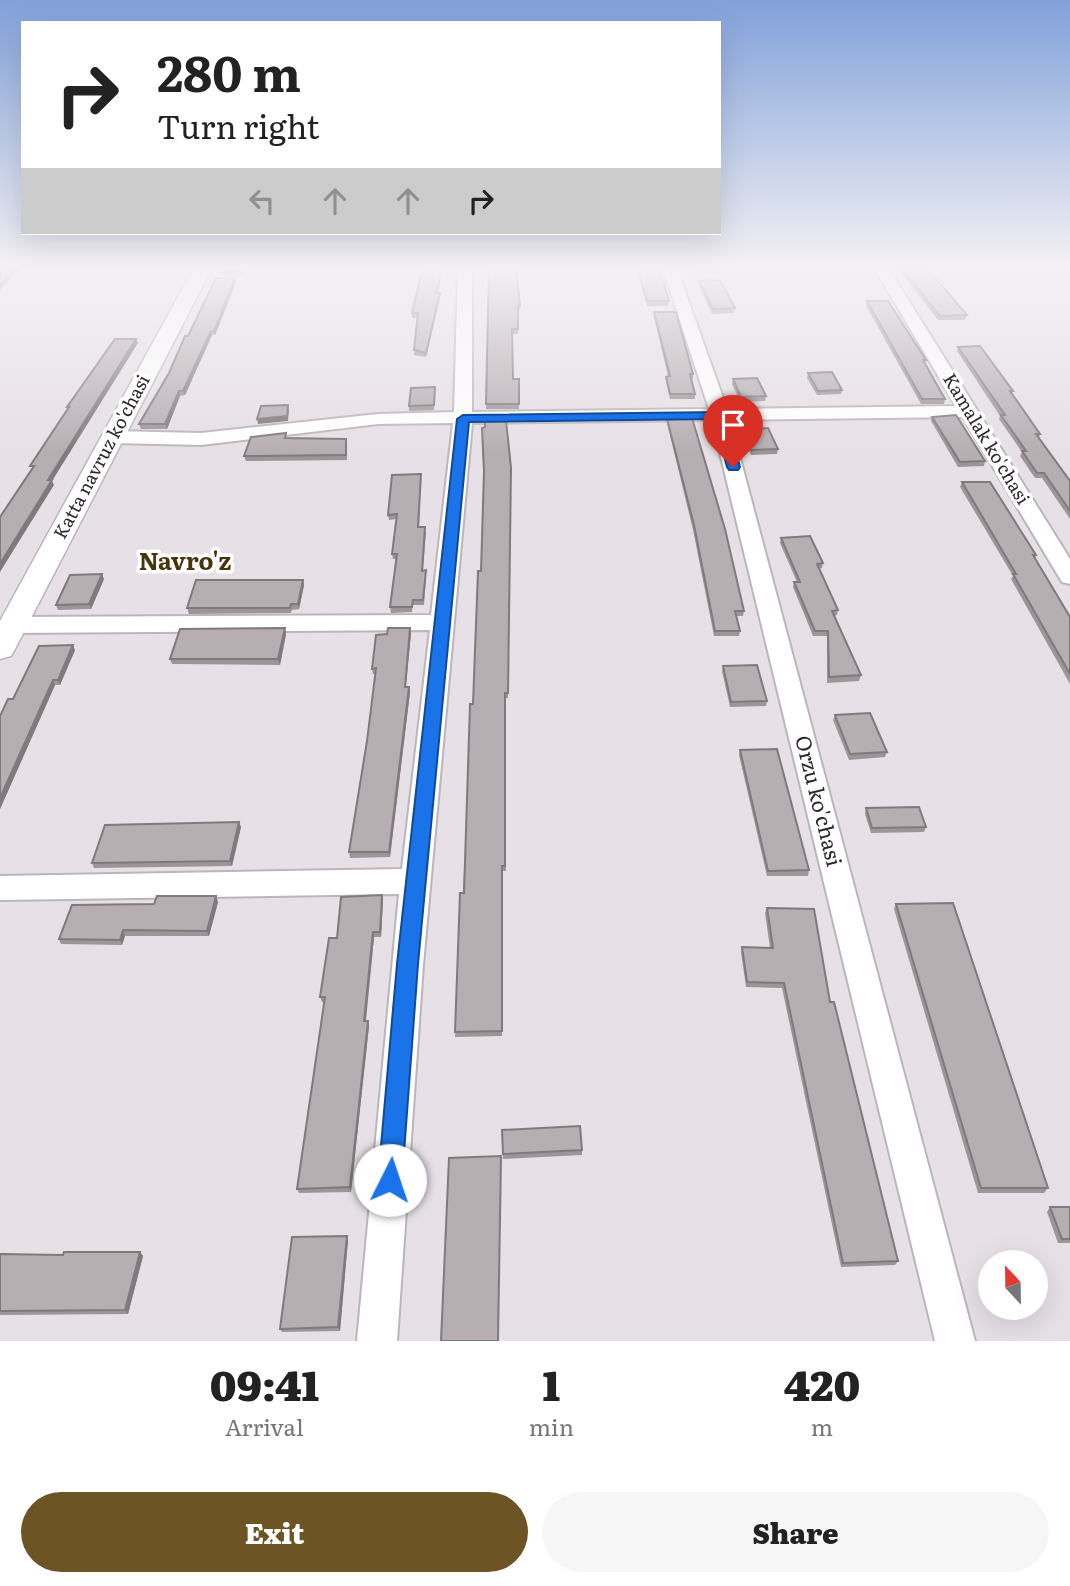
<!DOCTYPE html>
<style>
body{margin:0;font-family:Literata,serif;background:#f6f6f6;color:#222;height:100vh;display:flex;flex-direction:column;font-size:26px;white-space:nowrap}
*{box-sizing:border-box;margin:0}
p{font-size:23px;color:#767676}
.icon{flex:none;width:38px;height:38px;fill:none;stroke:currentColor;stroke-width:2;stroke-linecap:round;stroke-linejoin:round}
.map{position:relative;height:1341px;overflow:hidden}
.sheet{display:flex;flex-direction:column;background:#fff;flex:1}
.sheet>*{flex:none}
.hud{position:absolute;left:21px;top:21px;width:700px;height:214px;border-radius:0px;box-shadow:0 7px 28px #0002;background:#fff;color:#222;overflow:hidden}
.needle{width:46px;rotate:338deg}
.buttons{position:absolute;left:978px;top:1250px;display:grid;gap:14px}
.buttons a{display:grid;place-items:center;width:70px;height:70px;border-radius:50%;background:#fff;box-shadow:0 7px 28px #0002;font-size:35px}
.pin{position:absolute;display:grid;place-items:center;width:60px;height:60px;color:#fff;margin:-72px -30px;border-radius:50% 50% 50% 0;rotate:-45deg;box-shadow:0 0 7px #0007}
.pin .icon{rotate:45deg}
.me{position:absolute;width:77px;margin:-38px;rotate:4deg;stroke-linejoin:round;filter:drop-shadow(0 0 5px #0008)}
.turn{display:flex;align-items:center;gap:24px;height:147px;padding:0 21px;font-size:32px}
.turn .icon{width:91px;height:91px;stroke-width:2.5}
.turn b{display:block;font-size:49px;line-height:60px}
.lanes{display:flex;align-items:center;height:66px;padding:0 21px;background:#0003;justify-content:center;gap:35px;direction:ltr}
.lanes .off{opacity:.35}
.eta{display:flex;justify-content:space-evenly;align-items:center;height:119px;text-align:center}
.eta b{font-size:42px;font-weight:800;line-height:49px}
.primary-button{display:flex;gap:14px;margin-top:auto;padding:14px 21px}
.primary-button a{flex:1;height:80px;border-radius:42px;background:#6d5425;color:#fff;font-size:28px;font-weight:800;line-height:80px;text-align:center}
.primary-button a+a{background:#f6f6f6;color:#222}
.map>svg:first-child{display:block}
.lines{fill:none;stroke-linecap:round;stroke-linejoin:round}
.minor-casing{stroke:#bcb5bb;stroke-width:4}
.tertiary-casing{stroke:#bcb5bb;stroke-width:3}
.minor{fill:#fff;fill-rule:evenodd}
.tertiary{fill:#fff;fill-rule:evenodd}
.wall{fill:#9d9699}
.shaded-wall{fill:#807a7d}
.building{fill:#b7aeb2;stroke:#807a7d;stroke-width:2}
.route{fill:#1a73e8;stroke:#114b97;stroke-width:2}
.labels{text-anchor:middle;stroke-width:7;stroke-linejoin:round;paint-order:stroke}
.far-street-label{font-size:18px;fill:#2b292b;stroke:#fff}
.street-label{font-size:21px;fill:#2b292b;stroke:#fff}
.quarter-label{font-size:24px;font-weight:bold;fill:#48350e;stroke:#fff}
</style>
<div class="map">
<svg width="1070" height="1341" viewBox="0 0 1070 1341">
<rect width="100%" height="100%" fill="#e7e0e6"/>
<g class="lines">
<defs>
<path id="minor" d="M458,266H472V412L709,409L662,266H676L727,409L956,406L873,266H887L1070,559V584L1062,582L963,417L730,420L975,1341H935L712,420L472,423L423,965L397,1341H357L399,894L0,900V876L402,869L430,630L13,633L5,630L1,625L5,620L13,617L431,615L453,423L378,424L201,445L113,443L104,437L113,431L201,433L378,414L454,412Z"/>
<path id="tertiary" d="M195,266H213L15,649L11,656L0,659V621Z"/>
</defs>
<use href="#minor" class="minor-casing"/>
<use href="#tertiary" class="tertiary-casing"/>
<use href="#minor" class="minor"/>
<use href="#tertiary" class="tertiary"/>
</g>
<g class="wall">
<path d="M247,266L242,276H222L221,272Z"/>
<path d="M442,266L438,293L440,297L426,357L414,355L417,318H412V313Z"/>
<path d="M516,266L520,310H518V334H512L513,379H519V409H486L489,280Z"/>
<path d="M636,266H658L669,301L668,306H647Z"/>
<path d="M695,266H718V271L697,272Z"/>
<path d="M899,266L967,315L965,320H938L898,269Z"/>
<path d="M235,278L236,282L215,335H212L185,395L180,396L167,429H141L139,424L169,373Z"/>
<path d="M699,281L735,308L734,313L712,314L699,285Z"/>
<path d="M867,301L926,360L925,363L945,399L944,404H921L866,306Z"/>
<path d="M654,312L693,374V379H691L695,394V399H670L666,381V377L668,376L654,317Z"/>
<path d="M958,347L1013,391L1012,394L1040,434L1039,438L1070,481V519L1042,478H1035L1020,456L1022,452L999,419L1000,416L957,351Z"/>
<path d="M808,373L842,390L841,394L817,395L807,378Z"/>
<path d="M733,379L766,396L765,401L740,402L732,384Z"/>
<path d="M435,387L434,410L409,411V406Z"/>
<path d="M932,417L985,461L984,466L958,467L931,421Z"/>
<path d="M667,419L744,611L743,616H737L740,631L739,636H714L693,530L667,423Z"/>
<path d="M506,420L508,698H505L506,871H502V1036L455,1037L473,704L481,571L485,427Z"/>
<path d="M742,430L778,449L777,454L751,455L742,434Z"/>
<path d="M287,438L346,439L347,460L246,461L244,456Z"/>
<path d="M421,474L419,527L426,532L423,571L426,570V576L424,605H413L412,612L391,613L390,607L396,559H393L392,554L397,519L389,520L388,515Z"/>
<path d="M962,482L1036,555L1035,559L1070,617V684L1011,579L1013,576L960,487Z"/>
<path d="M781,538L823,563L822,568L819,569L838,610L837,615L834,616L861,675L859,681L827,683V636H813L793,587L794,582H797L780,543Z"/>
<path d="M104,579L91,609L58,610L56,605Z"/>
<path d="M303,580L304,585L299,609L292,610L291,613L189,614L187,608Z"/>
<path d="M285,628L286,634L280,665L172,664L170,659Z"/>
<path d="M410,628L411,633L406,687H409L410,692L390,857L350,858L349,852L367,741L376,674H373L372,669L387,634Z"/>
<path d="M75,650L60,685H55L0,809V716Z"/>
<path d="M723,666L767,701L766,706L730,707L722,671Z"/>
<path d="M835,715L887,752L885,757L849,760L833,720Z"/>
<path d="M740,750L809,870L808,876H767L739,755Z"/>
<path d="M866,808L926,827L924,832L871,833L865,814Z"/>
<path d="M241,827L232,866L94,868L92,863Z"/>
<path d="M382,895L383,900L381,937H374L366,1021H368L369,1026L351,1192L299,1193L297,1189L324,1002H322L320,997L337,938Z"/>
<path d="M218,902L209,936H125L122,945L61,944L59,939L154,904Z"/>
<path d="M896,904L1048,1188L1044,1193H978L894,909Z"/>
<path d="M767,908L830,1002L898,1261L895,1265L841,1267L782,988L746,987L741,952L742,947L770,948L765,913Z"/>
<path d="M502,1130L582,1150V1155L503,1159Z"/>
<path d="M1050,1207H1070V1243H1058L1047,1212Z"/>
<path d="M348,1240L340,1331L282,1332L280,1329Z"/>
<path d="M140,1252L143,1256L128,1314L0,1315V1254L63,1255Z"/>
</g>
<g class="shaded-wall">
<path d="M18,266H23L0,290V284Z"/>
<path d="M244,266H247L242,276V272Z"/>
<path d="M235,278L236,282L215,335L214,331Z"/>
<path d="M440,293V297L426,357V353Z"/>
<path d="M211,331L212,335L185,395L183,391Z"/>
<path d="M136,339L138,343L52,481L54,485L0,572V564L48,480Z"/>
<path d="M179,391L180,396L167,429L165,424Z"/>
<path d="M288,405L289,410L288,421L258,424L257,419Z"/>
<path d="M102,574L104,579L91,609L89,604Z"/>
<path d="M303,580L304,585L299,609L298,604Z"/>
<path d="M285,628L286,634L280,665L278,659Z"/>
<path d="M410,628L411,633L405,692V687Z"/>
<path d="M73,645L75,650L60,685L58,680Z"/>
<path d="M53,680L55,685L0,809V798Z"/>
<path d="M409,687L410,692L390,857L389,852Z"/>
<path d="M239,822L241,827L232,866L230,861Z"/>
<path d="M382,895L383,900L381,937L380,932Z"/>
<path d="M216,896L218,902L209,936L207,931Z"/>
<path d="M123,930L125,936L122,945L120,940Z"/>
<path d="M373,932L374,937L365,1026L364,1021Z"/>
<path d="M368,1021L369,1026L351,1192L350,1187Z"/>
<path d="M347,1236L348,1240L340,1331L338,1327Z"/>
<path d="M140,1252L143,1256L128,1314L125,1310Z"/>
</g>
<g class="building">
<path d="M0,266H18L0,284Z"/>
<path d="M224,266H244L242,272H221Z"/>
<path d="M423,266H442L437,293H440L426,353L414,350L418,313H412Z"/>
<path d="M489,266H516L520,306H518V329H512L513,379H519V404H486Z"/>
<path d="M637,266H658L669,301H647Z"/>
<path d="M697,266H718V267L698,268Z"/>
<path d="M900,266H925L967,315L940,316Z"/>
<path d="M216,278H235L214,331H211L183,391H179L165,424H139L169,373L185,336H188Z"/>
<path d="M720,280L735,308L713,309L699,281Z"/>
<path d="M867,301H888L926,360H923L945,399H922Z"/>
<path d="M654,312H676L693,374H690L695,394H670L666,377L670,376Z"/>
<path d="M115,339H136L48,480H52L0,564V517L34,466H30L69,407H67Z"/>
<path d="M980,346L1013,391H1010L1040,434H1036L1070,481V511L1044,473H1037L1022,451H1026L1001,415H1005L958,347Z"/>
<path d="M832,372L842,390L818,391L808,373Z"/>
<path d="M757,378L766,396L741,397L733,379Z"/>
<path d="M435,387L434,405L409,406L411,388Z"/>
<path d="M288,405L287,416L257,419L261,406Z"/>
<path d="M956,415L985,461L960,462L932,417Z"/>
<path d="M692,418L725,529L744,611H735L740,631H715L694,525L667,419Z"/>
<path d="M506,420L511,468L508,693H505V866H502V1031L455,1032L460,893H464L470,704H473L478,571H481L484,472L482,428L485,427V421Z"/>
<path d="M768,428L778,449L751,450L742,430Z"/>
<path d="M286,433L285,438L346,439V455L244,456L251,437Z"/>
<path d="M421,474L418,527H425L422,571L426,570L423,600H413L412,607H390L397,554H392L397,514L388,515L392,475Z"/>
<path d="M962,482H990L1036,555H1033L1070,617V674L1013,574H1016Z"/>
<path d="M810,536L823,563L817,564L838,610L832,611L861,675L829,677L828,631H815L794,582H800L781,538Z"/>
<path d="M102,574L89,604L56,605L70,575Z"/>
<path d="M196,580H303L298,604H291L290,608H187Z"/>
<path d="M285,628L278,659H170L180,629Z"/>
<path d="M388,628H410L405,687H409L389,852H349L367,741L376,668L372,669L376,635L387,634Z"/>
<path d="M73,645L58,680H53L0,798V716L8,699H13L39,646Z"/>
<path d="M757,665L767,701L731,702L723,666Z"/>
<path d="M870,713L887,752L850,754L835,715Z"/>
<path d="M777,749L809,870L768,871L740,750Z"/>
<path d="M919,807L926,827L872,828L866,808Z"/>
<path d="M239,822L230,861L92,863L105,825Z"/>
<path d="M382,895L380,932H373L364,1021H368L350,1187L297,1189L325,997H320L329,938H337L341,897Z"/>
<path d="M157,896H216L207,931L123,930L120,940L59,939L72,905L154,904Z"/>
<path d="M953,903L1048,1188H981L896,904Z"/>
<path d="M767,908L814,909L830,1002H834L898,1261L843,1263L784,983L747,982L742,947L773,948Z"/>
<path d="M580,1126L582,1150L503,1154L502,1130Z"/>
<path d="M501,1156L498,1341H441L449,1158Z"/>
<path d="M1050,1207H1070V1239H1062Z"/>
<path d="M347,1236L338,1327L280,1329L292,1237Z"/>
<path d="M64,1252H140L125,1310L0,1311V1254L63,1255Z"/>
</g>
<linearGradient id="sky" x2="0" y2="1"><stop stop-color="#81a1da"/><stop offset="0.59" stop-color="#f4f1f4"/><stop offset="1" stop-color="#f4f1f4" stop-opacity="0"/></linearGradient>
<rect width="1070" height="453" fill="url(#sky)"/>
<path class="route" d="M720,412L726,415L740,467L738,470H729L727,467L715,419L469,422L418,964L402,1180L399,1188L390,1192L382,1188L378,1180L397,964L457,419L463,415Z"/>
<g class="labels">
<g class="far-street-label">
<text transform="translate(986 439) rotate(59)" y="6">Kamalak ko'chasi</text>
<text transform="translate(102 457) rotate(-62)" y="6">Katta navruz ko'chasi</text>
</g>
<g class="street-label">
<text transform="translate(818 801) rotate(76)" y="7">Orzu ko'chasi</text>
</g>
<g class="quarter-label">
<text x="185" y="570">Navro'z</text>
</g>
</g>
</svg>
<div class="buttons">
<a><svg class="needle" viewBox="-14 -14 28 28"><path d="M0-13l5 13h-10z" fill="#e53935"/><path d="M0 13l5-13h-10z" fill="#767676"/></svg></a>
</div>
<div class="pin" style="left:733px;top:467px;background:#d93025"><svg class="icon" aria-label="arrive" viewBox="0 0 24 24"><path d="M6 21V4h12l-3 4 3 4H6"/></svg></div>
<svg class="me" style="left:390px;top:1180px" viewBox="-20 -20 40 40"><circle r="19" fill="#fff"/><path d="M0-13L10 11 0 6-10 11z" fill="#1a73e8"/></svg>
<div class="hud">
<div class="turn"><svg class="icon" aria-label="right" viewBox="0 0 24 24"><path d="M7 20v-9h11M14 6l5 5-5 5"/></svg><div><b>280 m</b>Turn right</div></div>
<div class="lanes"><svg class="icon off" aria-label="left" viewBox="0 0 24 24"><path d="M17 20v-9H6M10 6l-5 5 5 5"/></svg><svg class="icon off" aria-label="ahead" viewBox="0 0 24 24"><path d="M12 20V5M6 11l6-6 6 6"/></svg><svg class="icon off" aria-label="ahead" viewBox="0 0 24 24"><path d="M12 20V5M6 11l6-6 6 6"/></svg><svg class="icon" aria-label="right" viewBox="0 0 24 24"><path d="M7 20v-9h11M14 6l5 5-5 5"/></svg></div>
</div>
</div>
<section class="sheet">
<div class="eta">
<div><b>09:41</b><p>Arrival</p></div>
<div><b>1</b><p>min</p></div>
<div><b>420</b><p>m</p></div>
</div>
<div class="primary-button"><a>Exit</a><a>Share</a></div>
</section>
